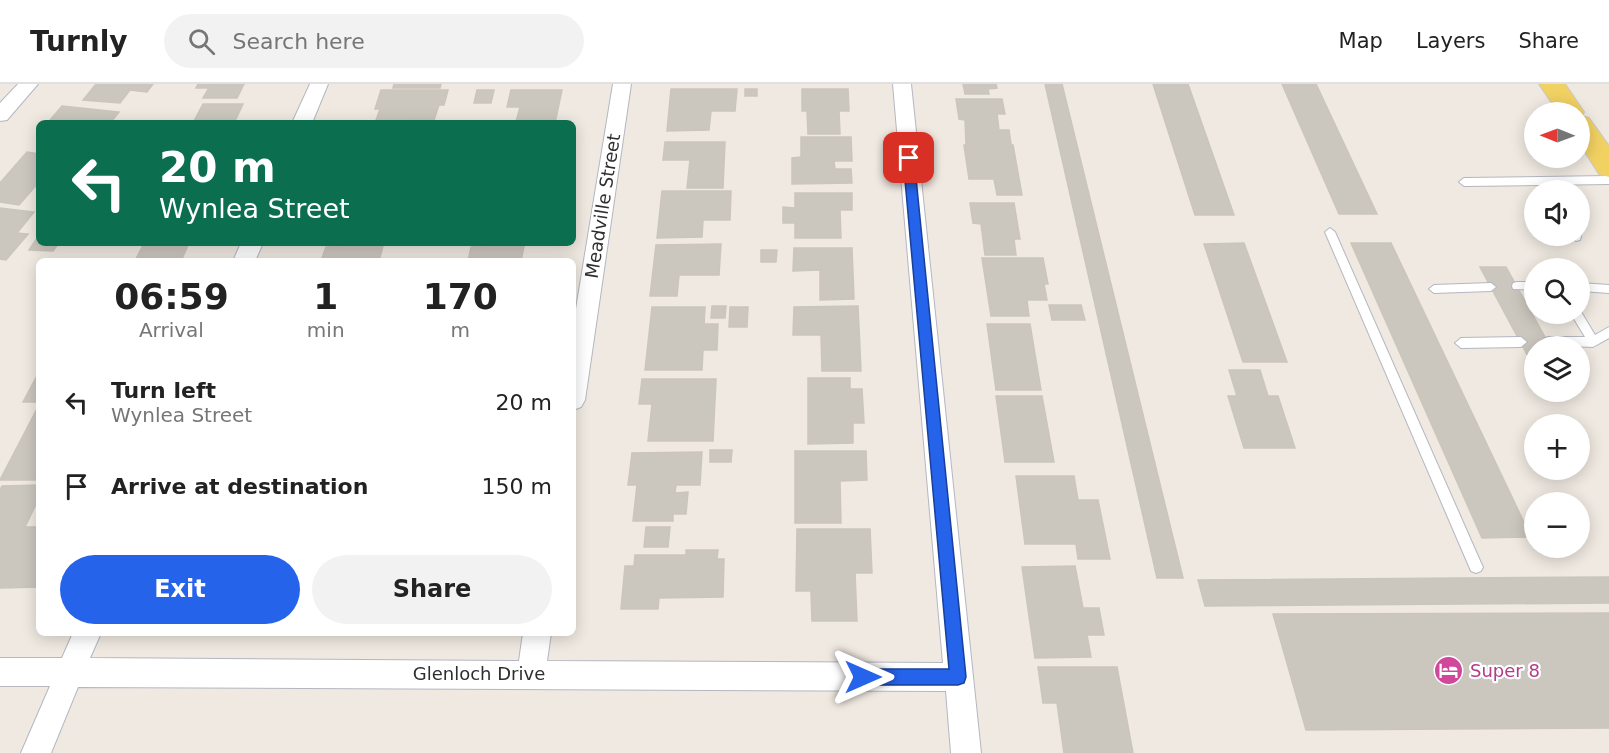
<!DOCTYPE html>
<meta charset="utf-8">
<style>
body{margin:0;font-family:"DejaVu Sans",sans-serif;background:#f2f2f2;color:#222;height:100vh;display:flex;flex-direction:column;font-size:22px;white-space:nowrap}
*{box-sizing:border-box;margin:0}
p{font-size:20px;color:#767676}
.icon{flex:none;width:33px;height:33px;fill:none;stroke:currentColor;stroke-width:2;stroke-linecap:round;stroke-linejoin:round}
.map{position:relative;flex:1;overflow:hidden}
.panel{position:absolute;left:36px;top:174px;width:540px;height:378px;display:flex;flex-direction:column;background:#fff;border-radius:9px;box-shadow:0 3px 15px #0003}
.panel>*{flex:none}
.banner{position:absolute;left:36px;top:36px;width:540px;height:126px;border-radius:9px;box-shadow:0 3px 15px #0003;background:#0b6e4f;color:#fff;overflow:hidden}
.needle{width:39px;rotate:271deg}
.controls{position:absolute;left:1524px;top:18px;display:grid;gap:12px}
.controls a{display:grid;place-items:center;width:66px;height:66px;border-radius:50%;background:#fff;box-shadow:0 3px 15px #0003;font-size:30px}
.pin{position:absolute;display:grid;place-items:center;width:51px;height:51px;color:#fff;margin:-26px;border-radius:12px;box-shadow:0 3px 9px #0006}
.me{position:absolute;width:66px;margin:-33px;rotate:90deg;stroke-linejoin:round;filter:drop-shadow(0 0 4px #0008)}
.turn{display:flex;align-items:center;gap:21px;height:126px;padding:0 24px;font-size:27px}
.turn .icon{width:78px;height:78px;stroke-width:2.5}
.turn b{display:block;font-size:42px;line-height:51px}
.eta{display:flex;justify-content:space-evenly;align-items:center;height:102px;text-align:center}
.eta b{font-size:36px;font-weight:800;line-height:42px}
.action{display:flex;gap:12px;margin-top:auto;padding:12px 24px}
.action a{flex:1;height:69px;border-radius:36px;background:#2563eb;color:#fff;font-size:24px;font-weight:800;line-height:69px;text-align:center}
.action a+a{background:#f2f2f2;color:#222}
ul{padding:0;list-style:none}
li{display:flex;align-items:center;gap:18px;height:84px;padding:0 24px}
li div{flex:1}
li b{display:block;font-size:22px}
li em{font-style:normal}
header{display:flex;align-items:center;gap:36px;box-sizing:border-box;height:84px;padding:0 30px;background:#fff;border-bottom:2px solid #e0e0e0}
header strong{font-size:28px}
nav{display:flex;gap:33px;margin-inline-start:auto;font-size:21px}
.search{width:420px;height:54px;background:#f2f2f2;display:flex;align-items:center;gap:15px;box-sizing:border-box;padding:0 21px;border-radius:33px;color:#767676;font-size:22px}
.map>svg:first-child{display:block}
.building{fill:#cbc7bf;stroke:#cbc5ba;stroke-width:1.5}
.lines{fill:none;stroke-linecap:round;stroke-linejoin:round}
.service-casing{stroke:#b4b7c1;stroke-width:2}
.minor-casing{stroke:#b4b7c1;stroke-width:2}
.primary-casing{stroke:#c9c9c9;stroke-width:2}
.service{fill:#fff;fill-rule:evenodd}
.minor{fill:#fff;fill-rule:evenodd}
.primary{fill:#f2d163;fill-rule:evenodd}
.route{fill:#2563eb;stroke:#184099;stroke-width:1.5}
.labels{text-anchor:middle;stroke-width:4.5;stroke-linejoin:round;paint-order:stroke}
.street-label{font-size:18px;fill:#2e2e2e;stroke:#fff}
.hotel-label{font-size:18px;fill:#b23c85;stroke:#fff;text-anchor:start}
</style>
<header>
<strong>Turnly</strong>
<div class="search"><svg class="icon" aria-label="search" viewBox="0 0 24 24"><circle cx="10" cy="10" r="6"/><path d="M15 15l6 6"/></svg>Search here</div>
<nav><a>Map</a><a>Layers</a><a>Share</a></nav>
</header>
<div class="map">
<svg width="1609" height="669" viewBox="0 0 1609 669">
<rect width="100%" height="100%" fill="#efe9e1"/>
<g class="building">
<path d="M96,0H153L147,8L130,6L120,19L83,16Z"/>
<path d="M198,0H244L237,14H203L209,4H196Z"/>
<path d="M394,0H441L440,4H393Z"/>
<path d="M963,0H996L997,4L988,5L989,10H965Z"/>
<path d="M1045,0H1062L1183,494H1157Z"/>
<path d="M1153,0H1188L1234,131H1195Z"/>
<path d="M1282,0H1316L1377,130H1339Z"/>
<path d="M671,5H737L735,27H711L709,46L667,47Z"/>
<rect x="745" y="5" width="12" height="7"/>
<path d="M802,5H848L849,27H839L840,50H808L807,27H802Z"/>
<path d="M381,6H448L444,21H439L434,36H414L413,39H375L380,25H375Z"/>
<path d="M477,6H494L491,19H474Z"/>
<path d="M511,6H562L555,39L516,38L520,23H507Z"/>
<path d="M956,15H1002L1005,30H997L999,46H1009L1011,60H966L965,36L959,35Z"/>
<path d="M203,20H243L234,39H193Z"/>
<path d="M62,22L119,28L110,39H62L63,37L50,36Z"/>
<path d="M801,53H851L852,77H834L835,85H851L852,99L792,100V74L801,73Z"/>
<path d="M665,58H725L723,104H687L690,76H663Z"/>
<path d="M964,61H1013L1022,111H997L994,95H969Z"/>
<path d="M27,68L39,70V98L19,121L0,118V99Z"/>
<path d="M662,107H731L730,136H703L702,153L657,154Z"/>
<path d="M795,109H852V126H840L841,154H795V139H783V123L795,124Z"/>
<path d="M970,119H1014L1020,155H1014L1016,171H985L981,140L973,139Z"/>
<path d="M0,124L34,128L17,149L28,150L6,176L0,175Z"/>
<path d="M39,151V159H59L53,167L29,166Z"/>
<path d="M144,159H189L181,177H135Z"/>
<path d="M1244,159L1287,278H1243L1204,160Z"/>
<path d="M1351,159H1391L1531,453L1482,454Z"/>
<path d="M721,160L719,191H679L677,212H650L656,161Z"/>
<path d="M383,162L379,177H321L326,163Z"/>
<path d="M524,162L521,177H468L471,163Z"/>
<path d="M794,164H852L854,215L820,216V186L793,187Z"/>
<path d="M761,166H777L776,178H761Z"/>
<path d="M982,174H1043L1048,200H1044L1047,216H1027L1029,232H991Z"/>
<path d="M1480,183H1506L1550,262H1534V278H1531Z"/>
<path d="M1049,221H1081L1085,236H1052Z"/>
<path d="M712,222H726L725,234H711Z"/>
<path d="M858,222L861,287H822L821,251H793L794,223Z"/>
<path d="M652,223H705L704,240H718L717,266H703L702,286H645Z"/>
<path d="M730,223H748L747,243H729Z"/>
<path d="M987,240H1030L1041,306H996Z"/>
<path d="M1229,286H1260L1268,312H1278L1295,364H1244L1228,312H1237Z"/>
<path d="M39,288V318H23Z"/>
<path d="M808,294H850V305H862L864,339H853V359L808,360Z"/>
<path d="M642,295H716L713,357H648L652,320H639Z"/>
<path d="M996,312H1042L1054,378H1005Z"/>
<path d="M39,321V396H0Z"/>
<path d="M710,366H732L731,378H710Z"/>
<path d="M795,367H866L867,396L840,397L841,439H795Z"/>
<path d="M702,368L700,401H676L675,409L688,408L686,430H673V437H633L637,401H628L632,369Z"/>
<path d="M1016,392H1074L1078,416H1098L1110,475H1078L1076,460H1025Z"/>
<path d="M39,401V414L25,443H39V503L0,504V406L2,402Z"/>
<path d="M646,443H670L668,463H644Z"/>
<path d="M797,445H870L872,489H855L857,537H812L811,507H796Z"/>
<path d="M686,466H718L717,475H724L723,513L659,514L658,525H621L625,482H634L635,471H686Z"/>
<path d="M1075,482L1083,524H1099L1104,551H1087L1091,573L1035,574L1022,483Z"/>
<path d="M1609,493V519L1205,522L1198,496Z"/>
<path d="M1609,529V644L1306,646L1273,530Z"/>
<path d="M1038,583H1117L1133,669H1064L1057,619H1043Z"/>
</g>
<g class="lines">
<defs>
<g id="service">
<path d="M1609,92V100L1464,102L1459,98L1464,94Z"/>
<path d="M1330,144L1335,148L1481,479L1483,483L1481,487L1476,489L1471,487L1325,148Z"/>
<path d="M1580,150L1581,153L1580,156L1576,157L1570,152Z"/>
<path d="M1517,198H1534V206L1513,205L1512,202L1513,199Z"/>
<path d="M1491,199L1496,203L1491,207L1434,209L1429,205L1434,201Z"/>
<path d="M1580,199L1609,201V209L1580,207Z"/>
<path d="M1580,226L1595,251L1609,243V254L1593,263L1544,261L1542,258L1544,255L1548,253H1585L1571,230H1580Z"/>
<path d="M1521,253L1527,258L1521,263L1461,264L1455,259L1461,254Z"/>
</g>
<g id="minor">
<path d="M18,0H38L7,36L0,37V19Z"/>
<path d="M310,0H328L312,39H292Z"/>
<path d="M613,0H631L585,316L581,323L573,326V243Z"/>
<path d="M893,0H911L981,669H951L946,607L78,603L51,669H21L50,602H0V574H62L73,549H101L90,574L519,577L523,549H551L547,577L943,579Z"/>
<path d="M241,159H263L255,177H233Z"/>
</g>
<path id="primary" d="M1539,0H1565L1584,28L1582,32L1589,34L1609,62V93L1599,90L1580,60V28H1558Z"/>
</defs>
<use href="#service" class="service-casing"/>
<use href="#minor" class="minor-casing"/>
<use href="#primary" class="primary-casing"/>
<use href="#service" class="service"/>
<use href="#minor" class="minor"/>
<use href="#primary" class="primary"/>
</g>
<path class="route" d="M909,70L914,74L966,593L964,599L958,601H863L857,598L855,593L857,587L863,585H949L903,74Z"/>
<defs>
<symbol id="hotel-disc" viewBox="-11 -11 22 22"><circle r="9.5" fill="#d1479c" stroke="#fff"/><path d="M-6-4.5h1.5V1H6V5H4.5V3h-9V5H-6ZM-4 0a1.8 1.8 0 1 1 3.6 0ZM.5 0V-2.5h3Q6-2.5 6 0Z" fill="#fff"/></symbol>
</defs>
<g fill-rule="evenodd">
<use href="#hotel-disc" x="1432" y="570" width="33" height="33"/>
</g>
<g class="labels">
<g class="street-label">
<text transform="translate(603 122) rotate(-81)" y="6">Meadville Street</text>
<text x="479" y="596">Glenloch Drive</text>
</g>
<g class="hotel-label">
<text x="1470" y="593">Super 8</text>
</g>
</g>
</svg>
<div class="controls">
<a><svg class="needle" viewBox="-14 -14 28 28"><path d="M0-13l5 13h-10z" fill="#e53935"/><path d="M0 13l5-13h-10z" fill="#767676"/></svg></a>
<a><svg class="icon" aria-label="sound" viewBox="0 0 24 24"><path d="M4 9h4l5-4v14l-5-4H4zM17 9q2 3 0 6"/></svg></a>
<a><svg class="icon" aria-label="search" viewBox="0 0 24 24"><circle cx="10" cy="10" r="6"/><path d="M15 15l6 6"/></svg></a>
<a><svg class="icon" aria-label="layers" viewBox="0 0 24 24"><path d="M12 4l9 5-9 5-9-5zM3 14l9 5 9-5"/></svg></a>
<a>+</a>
<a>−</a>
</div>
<div class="pin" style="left:909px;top:74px;background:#d93025"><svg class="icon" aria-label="arrive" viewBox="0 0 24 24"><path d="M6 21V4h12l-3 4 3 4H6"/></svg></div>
<svg class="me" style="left:863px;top:593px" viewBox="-20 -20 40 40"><path d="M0-17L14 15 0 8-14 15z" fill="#2563eb" stroke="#fff" stroke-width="4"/></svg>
<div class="banner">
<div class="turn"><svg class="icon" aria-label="left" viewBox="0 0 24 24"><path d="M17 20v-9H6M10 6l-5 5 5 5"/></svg><div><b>20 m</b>Wynlea Street</div></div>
</div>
<section class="panel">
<div class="eta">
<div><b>06:59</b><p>Arrival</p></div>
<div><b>1</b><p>min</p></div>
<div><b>170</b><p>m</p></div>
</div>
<ul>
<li><svg class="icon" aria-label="left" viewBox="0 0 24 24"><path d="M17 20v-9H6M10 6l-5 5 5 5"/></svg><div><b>Turn left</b><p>Wynlea Street</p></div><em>20 m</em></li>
<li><svg class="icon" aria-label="arrive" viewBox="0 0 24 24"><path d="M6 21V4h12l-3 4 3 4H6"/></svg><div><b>Arrive at destination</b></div><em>150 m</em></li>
</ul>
<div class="action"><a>Exit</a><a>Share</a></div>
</section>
</div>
